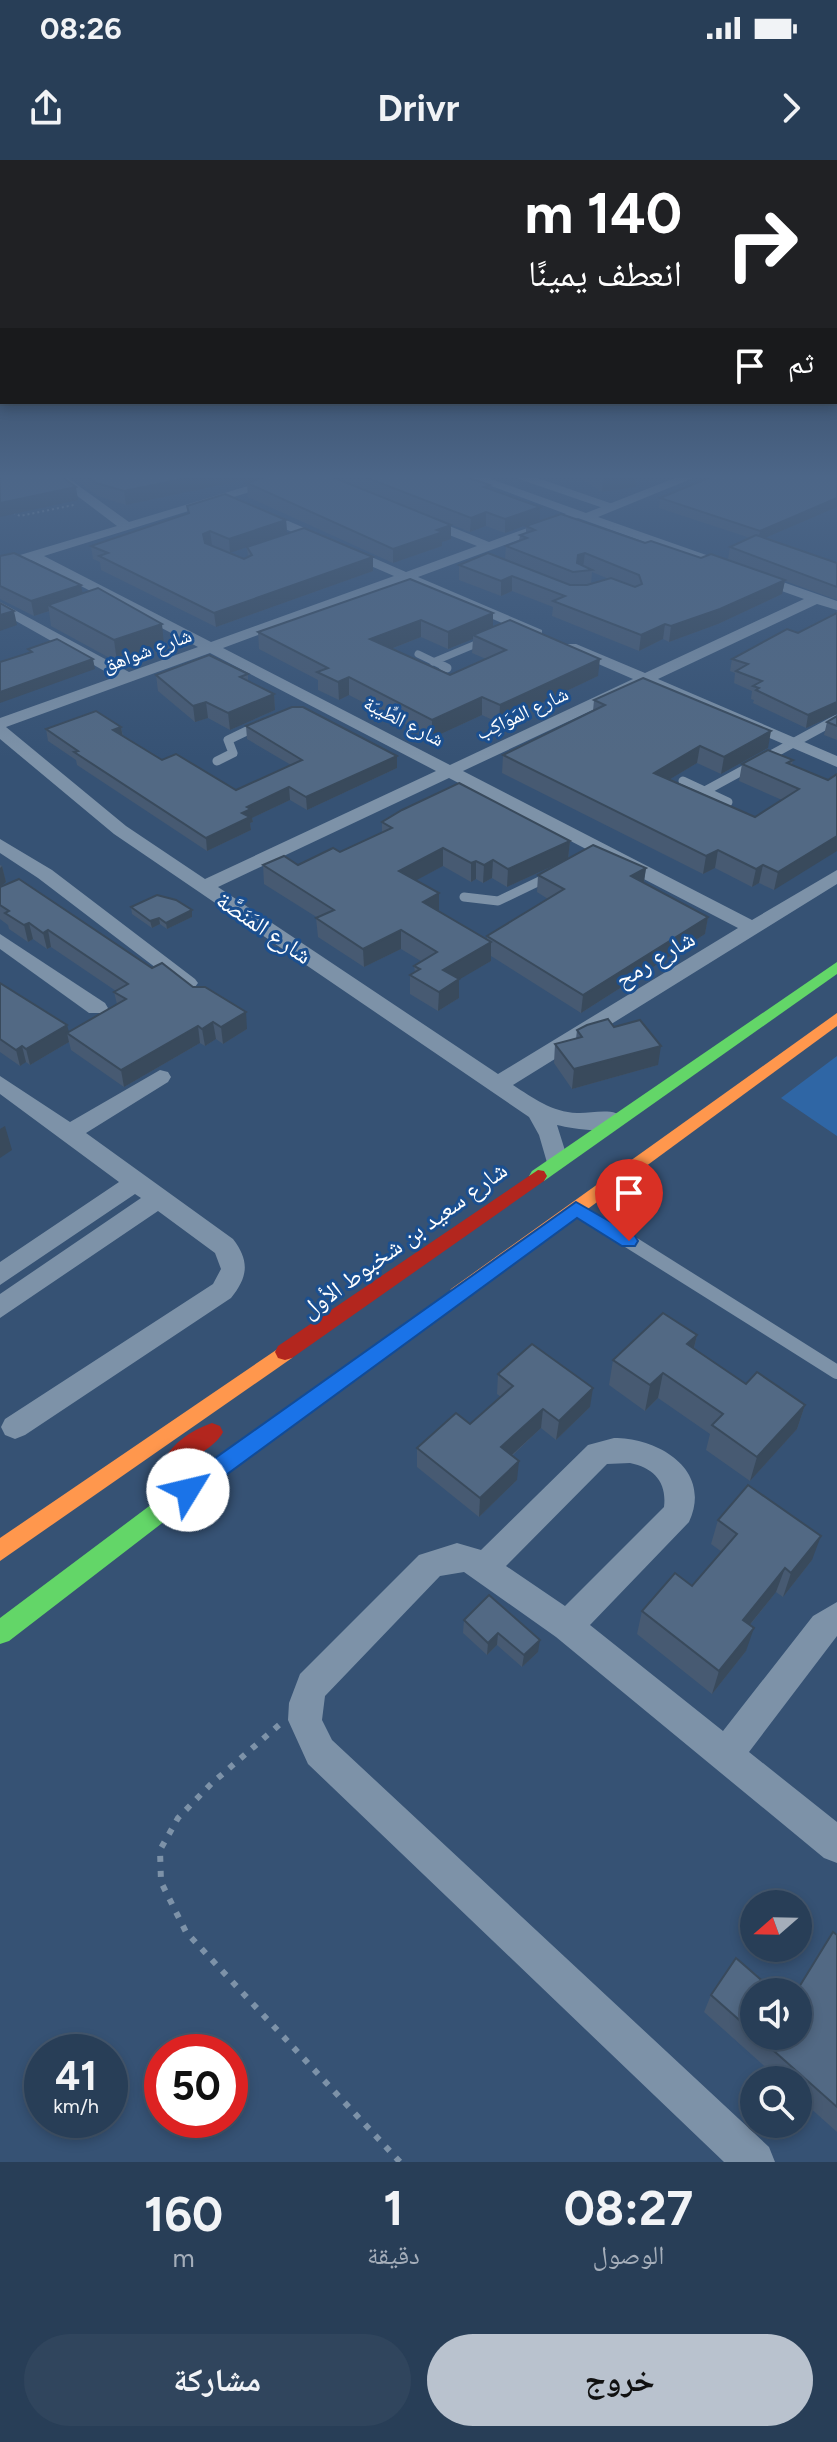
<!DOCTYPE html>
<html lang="ar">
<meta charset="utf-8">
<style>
body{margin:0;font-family:Figtree,"Noto Naskh Arabic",sans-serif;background:#30455d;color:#f1f3f6;direction:rtl;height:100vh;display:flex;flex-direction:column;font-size:30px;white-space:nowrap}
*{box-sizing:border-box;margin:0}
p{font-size:26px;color:#a5aeba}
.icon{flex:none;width:44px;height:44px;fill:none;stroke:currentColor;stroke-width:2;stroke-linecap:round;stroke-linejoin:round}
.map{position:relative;height:2002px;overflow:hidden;direction:ltr}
.details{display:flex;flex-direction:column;background:#283e57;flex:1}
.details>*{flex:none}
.guide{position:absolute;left:0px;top:0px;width:838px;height:244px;box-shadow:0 4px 12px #0003,0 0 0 2px #44576d;direction:rtl;background:#202124;color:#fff;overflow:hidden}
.needle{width:52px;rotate:250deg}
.buttons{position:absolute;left:740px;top:1730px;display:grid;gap:16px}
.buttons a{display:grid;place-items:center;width:72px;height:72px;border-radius:50%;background:#283e57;box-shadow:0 4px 12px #0003,0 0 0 2px #44576d;font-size:40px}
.speed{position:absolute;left:24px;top:1874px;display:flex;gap:16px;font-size:40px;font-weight:700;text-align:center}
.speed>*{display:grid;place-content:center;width:104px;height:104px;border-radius:50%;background:#283e57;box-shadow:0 4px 12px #0003,0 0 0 2px #44576d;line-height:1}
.speed small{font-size:20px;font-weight:400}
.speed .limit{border:12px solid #d22;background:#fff;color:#111}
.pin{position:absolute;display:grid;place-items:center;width:68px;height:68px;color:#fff;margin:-82px -34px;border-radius:50% 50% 50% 0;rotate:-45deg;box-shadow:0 0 8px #0007}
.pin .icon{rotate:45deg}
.me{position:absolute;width:88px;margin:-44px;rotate:54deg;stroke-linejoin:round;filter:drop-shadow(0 0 6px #0008)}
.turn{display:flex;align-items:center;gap:28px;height:168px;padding:0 24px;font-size:36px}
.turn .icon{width:104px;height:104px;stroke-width:2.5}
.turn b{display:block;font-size:56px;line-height:68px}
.then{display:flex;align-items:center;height:76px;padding:0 24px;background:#0003;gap:16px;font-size:30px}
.eta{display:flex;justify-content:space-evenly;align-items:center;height:136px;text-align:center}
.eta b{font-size:48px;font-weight:700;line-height:56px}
.cta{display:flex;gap:16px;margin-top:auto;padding:16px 24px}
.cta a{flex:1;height:92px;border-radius:48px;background:#b9c2ce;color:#111;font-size:32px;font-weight:700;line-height:92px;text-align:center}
.cta a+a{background:#30455d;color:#f1f3f6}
.status{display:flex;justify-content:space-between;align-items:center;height:56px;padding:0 40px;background:#283e57;direction:ltr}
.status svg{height:22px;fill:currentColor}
header{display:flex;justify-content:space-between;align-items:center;height:104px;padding:0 24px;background:#283e57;font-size:36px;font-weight:700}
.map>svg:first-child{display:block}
.green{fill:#2f66a5}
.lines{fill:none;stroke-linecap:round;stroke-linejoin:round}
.path-far1{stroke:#7d92a8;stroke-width:2;stroke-dasharray:2 3;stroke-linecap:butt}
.path{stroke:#7d92a8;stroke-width:6;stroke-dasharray:6 9;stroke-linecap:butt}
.lane-far3{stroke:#7d92a8;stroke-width:7}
.lane-far2{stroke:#7d92a8;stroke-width:9}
.lane-far1{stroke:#7d92a8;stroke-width:11}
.lane{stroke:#7d92a8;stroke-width:14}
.street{fill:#7d92a8;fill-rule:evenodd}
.fast{fill:#63d668;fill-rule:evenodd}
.slow{fill:#ff974d;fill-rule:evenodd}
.jam{fill:#b3261e;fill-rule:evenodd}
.wall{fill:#475a72;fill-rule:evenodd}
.shaded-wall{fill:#394a5c}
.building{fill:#526984;stroke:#394a5c;stroke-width:2}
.route{fill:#1a73e8;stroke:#114b97;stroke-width:2}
.labels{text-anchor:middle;stroke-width:6;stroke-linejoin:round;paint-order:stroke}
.far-street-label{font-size:20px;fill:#fff;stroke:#1b4f8f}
.street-label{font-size:24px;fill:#fff;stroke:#1b4f8f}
</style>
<div class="status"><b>08:26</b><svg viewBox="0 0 49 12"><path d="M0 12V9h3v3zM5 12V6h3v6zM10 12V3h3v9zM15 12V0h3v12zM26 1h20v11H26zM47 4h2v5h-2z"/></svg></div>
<header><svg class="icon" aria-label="forward" viewBox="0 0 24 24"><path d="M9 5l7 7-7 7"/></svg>Drivr<svg class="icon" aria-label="share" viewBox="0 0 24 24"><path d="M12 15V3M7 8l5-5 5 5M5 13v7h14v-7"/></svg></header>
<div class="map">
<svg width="837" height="2002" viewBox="0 0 837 2002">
<rect width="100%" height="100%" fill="#365274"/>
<path class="green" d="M837,896V976L781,938Z"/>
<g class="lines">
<path class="path-far1" d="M0,346L20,356L74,345"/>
<path class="path" d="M279,1565L211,1624L178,1658L160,1690L161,1722L186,1772L400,2002"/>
<g class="lane-far3">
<path d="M521,316L611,347"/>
<path d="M418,494L447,508"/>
<path d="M433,502L488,479"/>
</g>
<g class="lane-far2">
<path d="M443,506L447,508"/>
<path d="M217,601L233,593L228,580L261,564"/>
<path d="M683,621L728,642"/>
<path d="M705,631L837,559"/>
<path d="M464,737L498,741L550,716"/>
</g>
<path class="lane-far1" d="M579,1050L611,1070"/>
<path class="lane" d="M608,1068L837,1212"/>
<g class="street">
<path d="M51,316H65L129,362L281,316H301L44,396L211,482L394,416L255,356V350H263L406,412L477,386L419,363V357H427L489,382L566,354L465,316H483L586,353L680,316H698L598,357L837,441V450L817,444L658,519L837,596V607L646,525L463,611L752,760L837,710V724L513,925C533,938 552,952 577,953C591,954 616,946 625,960C613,976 574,969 557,965L568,1000L564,1006H548L539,975L529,957L114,674L0,579V558L115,517L0,452V442L129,512L198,487L31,400L0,409V401L117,366ZM578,358L804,439L645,513L576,484H566V490L633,519L450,605L223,488L405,421L532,476H542V470L418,417ZM210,493L436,611L205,719L126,666L6,567ZM449,618L738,768L498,914L218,727Z"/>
<path d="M0,679L52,710L195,819L198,823L195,827H181L38,718L0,693Z"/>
<path d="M0,774L105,843L108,848L105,853H89L0,789Z"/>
<path d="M160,910L168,912L171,917L168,922L86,973L233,1079C250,1101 248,1117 231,1138L25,1275L15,1279L5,1275L1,1267L5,1259L213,1124L221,1109L215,1093L158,1051L0,1158V1134L141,1038L135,1034L0,1125V1102L119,1022L0,934V916L70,962Z"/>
<path d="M614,1278C659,1278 713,1310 689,1362L590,1465L723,1571L813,1456L837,1442V1476L749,1592L837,1662V1703L824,1698L556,1477L464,1412L440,1416L325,1536L322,1560L332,1580L769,1987L775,2002H724L308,1604L288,1560L289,1543L300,1514L419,1395L457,1383L481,1390L588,1285ZM630,1303C654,1308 667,1322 664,1347L565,1446L506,1406L607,1304Z"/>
</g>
<g class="fast">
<path d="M837,802V814L544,1021H532L529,1016L532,1011Z"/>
<path d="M458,1126L465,1129L468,1134L465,1139L196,1337L9,1481L0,1484V1458L180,1323Z"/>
</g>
<g class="slow">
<path d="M837,853V866L465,1139H451L448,1134L451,1129Z"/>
<path d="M285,1184L292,1186L295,1192L292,1198L0,1401V1378Z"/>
</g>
<g class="jam">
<path d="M538,1010L544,1011L547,1016L544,1021L292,1198L285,1200L278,1198L275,1192L278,1186Z"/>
<path d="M212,1263L220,1266L223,1272C215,1288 194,1295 182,1308L183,1317L196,1323L199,1330L196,1337L188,1340L165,1329C150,1298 185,1272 212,1263Z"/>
</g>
</g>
<g class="wall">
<path d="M71,316H463L490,325V330L540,360L505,373L486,366L470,372L333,318L451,379L442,382V386L393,403L248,337L247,323L245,324L244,320L126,345L98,336Z"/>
<path d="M577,316H637L636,327L602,332Z"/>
<path d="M837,316V347L764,378L837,403V440L785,421L782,434L718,464L669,482L663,479L639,491L552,456L553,447L512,431L501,436L459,420V405L505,399L506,386L519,381L520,375L526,373V366L645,383L701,398L728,399L730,387L750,378L659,348L660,338ZM592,412L609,419L591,424Z"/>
<path d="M187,346L286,360L287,373L373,397V411L216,467L101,410L100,402L93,399L91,386L188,353ZM211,385L230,393L247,387L248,397L244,399Z"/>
<path d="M0,396L83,433L164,485L117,502L51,466L49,451L34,456L0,439Z"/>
<path d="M493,453V467L598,516L499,563L482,555L432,578L349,535L339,540L318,530V520L259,489L258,472ZM421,477L448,489L473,479L472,493L486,499L450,515L391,489Z"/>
<path d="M837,453V554L806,568L753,543L754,540L751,539L752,531L734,523L735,513L730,511L732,499L798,473Z"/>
<path d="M248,514V521L274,534L275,550L230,570L208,558L195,562L158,531L156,515Z"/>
<path d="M594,540L768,588L721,614L697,603L670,619L755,657L782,640L739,621L742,604L793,600L792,605L828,620L774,730L759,723L752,727L715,708L703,714L502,613L503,595L593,551Z"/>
<path d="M837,556V580L824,575L827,562Z"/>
<path d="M246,566L397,596V608L307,650L290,640L252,658L253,662L250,663L251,670L207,691L77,605L76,600L48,581L46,569L121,567L123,576L162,600L236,630L291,605L247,579Z"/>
<path d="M382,662L570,681L568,699L507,727L492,718L483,723L476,719L471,722L443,706L416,720L439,752L487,779V776L548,739L537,732L538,715L646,708L644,723L708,757L705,774L581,853L491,796V801L459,819V838L438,851L410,834V815L415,812L414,806L421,801L401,789L364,807L318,777L316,758H318L264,724L263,705H298L340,692L382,672Z"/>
<path d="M0,705L2,706L6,722L0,727L152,808L247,869L223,884L216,879L205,886L200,883L124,927L71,890L69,882L30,905L26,902L20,906L0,892V823L69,872L117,844L114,832L116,831L51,787L47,789L33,779L28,782L9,769L8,765L0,759Z"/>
<path d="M131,747L192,750V757L167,769L160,764L152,768L132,754Z"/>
<path d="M614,867L658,905L572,929L554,903L555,884L576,879L577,870Z"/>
<path d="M697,1175L694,1189L746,1224L805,1245L797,1269L750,1321L706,1290L710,1274L658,1238L645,1251L609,1225L613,1200Z"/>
<path d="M498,1214L590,1247L556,1280L541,1268L512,1296L517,1320L479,1357L417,1307V1288L470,1264L501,1237L497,1234Z"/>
<path d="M718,1360L812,1400L783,1437L776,1432L750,1465L746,1491L712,1534L637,1474L642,1451L692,1426L722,1392L711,1384Z"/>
<path d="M489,1435L538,1492L522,1507L497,1485L487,1495L463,1473L464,1460Z"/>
<path d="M837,1775V1972L798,1937V1920H780L704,1852L711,1835L754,1832V1876H798Z"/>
</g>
<g class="shaded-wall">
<path d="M197,316H243L244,320L126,345L124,331Z"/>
<path d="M244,316H270L245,324Z"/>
<path d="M603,316H637L636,327L602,332Z"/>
<path d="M76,327L78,340L0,357V343Z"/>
<path d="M837,338V347L758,381L760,371Z"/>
<path d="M540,347V360L505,373V359Z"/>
<path d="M486,352V366L470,372L471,358Z"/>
<path d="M286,360L287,373L230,393L229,379Z"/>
<path d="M451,365V379L442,382V386L393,403V389Z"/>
<path d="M210,371L212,385L204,388L203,374Z"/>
<path d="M585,393L583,408L576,409L575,417L578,395Z"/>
<path d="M373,397V411L216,467L214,453Z"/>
<path d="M512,416V431L501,436V421Z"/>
<path d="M785,420L782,434L718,464L669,482L671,466Z"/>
<path d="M81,425L84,440L48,445L49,451L34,456L31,441Z"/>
<path d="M14,451L17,465L0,471V455Z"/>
<path d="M493,453V470L473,475V479L448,489V472Z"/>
<path d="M421,460V477L370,497V479Z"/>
<path d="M162,464L164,485L117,502L114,480Z"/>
<path d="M665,464L663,479L639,491L641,475Z"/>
<path d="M93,499L95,509L0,543V532Z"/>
<path d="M600,499L598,516L499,563L500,545Z"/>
<path d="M349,517V535L339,540L338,522Z"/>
<path d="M274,534L275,550L230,570L228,553Z"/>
<path d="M482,537V555L432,578V560Z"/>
<path d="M206,542L208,558L195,562L193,546Z"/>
<path d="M837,542V554L806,568L808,555Z"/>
<path d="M121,567L123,579L113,570Z"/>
<path d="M771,571L768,588L721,614L724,597Z"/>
<path d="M700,586L697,603L652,630L654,613Z"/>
<path d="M397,596V608L307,650L306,637Z"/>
<path d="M289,627L290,640L252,658L253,662L250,663L251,670L207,691L206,678L242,653L247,647Z"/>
<path d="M837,676V691L774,730L778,712Z"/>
<path d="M570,681L568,699L507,727L508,709Z"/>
<path d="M443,688V706L400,729L399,711Z"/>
<path d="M718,690L715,708L703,714L706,696Z"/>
<path d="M493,700L492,718L483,723L484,705Z"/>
<path d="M476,701V719L471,722V703Z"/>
<path d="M763,705L759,723L752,727L756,709Z"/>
<path d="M2,706L6,722L0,727V708Z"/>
<path d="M646,708L643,726L631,716Z"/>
<path d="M439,733V752L423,742Z"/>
<path d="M192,750V757L167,769L166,763Z"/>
<path d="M708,757L705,774L581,853L583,835Z"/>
<path d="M159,758L160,764L152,768L150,761Z"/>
<path d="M29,763L33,779L28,782L24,765Z"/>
<path d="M48,770L51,787L47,789L43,773Z"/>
<path d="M401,770V789L364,807L363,789Z"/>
<path d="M491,782V801L443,829V810Z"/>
<path d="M459,819V838L438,851L439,832Z"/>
<path d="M246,852L247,869L223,884L221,867Z"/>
<path d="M213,862L216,879L205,886L202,869Z"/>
<path d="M67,865L70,875L67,873L69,882L30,905L26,889Z"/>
<path d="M198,866L200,883L124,927L121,910Z"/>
<path d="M22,886L26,902L20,906L16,890Z"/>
<path d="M661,886L658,905L572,929L574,909Z"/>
<path d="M5,966L12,990L0,998V969Z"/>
<path d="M697,1175L691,1200L687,1184Z"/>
<path d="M663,1213L658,1238L645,1251L650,1225Z"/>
<path d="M593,1228L590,1247L556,1280L559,1261Z"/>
<path d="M805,1245L797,1269L750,1321L757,1297Z"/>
<path d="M543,1249L541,1268L500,1306L501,1287Z"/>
<path d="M519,1301L517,1320L479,1357L480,1338Z"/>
<path d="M821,1376L812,1400L783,1437L791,1413Z"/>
<path d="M785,1408L776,1432L735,1483L743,1460Z"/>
<path d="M754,1468L746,1491L712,1534L719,1511Z"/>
<path d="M498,1473L497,1485L487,1495L488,1483Z"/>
<path d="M540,1480L538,1492L522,1507L524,1495Z"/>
</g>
<g class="building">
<path d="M0,316H61L76,327L0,343Z"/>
<path d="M87,316H197L124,331L96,323Z"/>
<path d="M268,316H330L451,365L437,370L443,372L393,389L247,323Z"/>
<path d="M362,316H463L490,325L484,327L540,347L505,359L486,352L471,358Z"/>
<path d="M713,316H837V338L760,371L660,338Z"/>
<path d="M225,334L286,360L229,379L210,371L203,374L205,383L244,399L252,395L247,387L304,368L373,397L214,453L99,396L108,393L91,386L189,353L187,346Z"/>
<path d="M561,354L645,383L651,381L701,398L711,394L785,420L720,449L671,466L665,464L641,475L553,441L565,436L512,416L501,421L459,405L488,393L570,425H587L611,418L635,427L642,424L639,415L585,393L578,395L577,403L592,410L573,412L506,386L527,378L520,375L535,370L526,366Z"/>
<path d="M756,375L837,403V427L730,387Z"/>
<path d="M14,393L81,425L31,441L0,426V396Z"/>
<path d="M410,419L493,453L448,472L421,460L370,479L450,515L506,490L473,475L510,460L600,499L500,545L482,537L432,560L349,517L338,522L317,512L328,508L258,472Z"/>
<path d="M98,428L162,464L114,480L48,445Z"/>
<path d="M0,443L14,451L0,455Z"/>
<path d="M837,453V542L808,555L756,530L759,528L753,526L762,521L736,511L748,504L732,499L787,469L798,473Z"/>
<path d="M57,479L93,499L0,532V502L32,492L28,489Z"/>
<path d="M209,495L248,514L240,517L274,534L228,553L206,542L193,546L156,515Z"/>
<path d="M643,518L771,571L724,597L700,586L654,613L755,657L799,629L742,604L768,590L793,600L787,603L828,620L837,614V676L778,712L763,705L756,709L718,690L706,696L503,595L605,545L594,540Z"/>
<path d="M292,547H303L397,596L306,637L289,627L247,647L251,649L242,653L250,657L206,678L74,592L78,591L46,569L96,551L121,567L113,570L162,600L176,594L236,630L302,600L246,566Z"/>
<path d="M837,556V566L827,562Z"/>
<path d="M459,623L570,681L508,709L493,700L484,705L476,701L471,703L443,688L399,711L439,733L423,742L491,782L443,810L459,819L439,832L410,815L420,809L414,806L437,792L401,770L363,789L316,758L334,750L263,705L284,696L298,705L333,688L340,692L392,668L382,662L402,650Z"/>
<path d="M593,685L646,708L631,716L708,757L583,835L487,776L564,729L538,715Z"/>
<path d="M19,719L152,808L162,803L193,827H205L246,852L221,867L213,862L202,869L198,866L121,910L67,873L126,839L114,832L128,824L48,770L43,773L29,763L24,765L5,753L9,751L0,745V727Z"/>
<path d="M157,735L176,740L192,750L166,763L159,758L150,761L131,747Z"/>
<path d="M0,823L67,865L26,889L22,886L16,890L0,879Z"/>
<path d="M608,859L614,867L640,860L661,886L574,909L555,884L582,877L577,870L587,865Z"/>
<path d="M663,1153L697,1175L687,1184L746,1224L757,1212L805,1245L757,1297L712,1265L723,1254L663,1213L650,1225L613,1200Z"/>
<path d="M532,1184L593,1228L559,1261L543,1249L501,1287L519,1301L480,1338L417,1288L456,1253L470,1264L513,1226L498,1214Z"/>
<path d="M748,1325L821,1376L791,1413L785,1408L743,1460L754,1468L719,1511L642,1451L675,1413L692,1426L737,1374L718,1360Z"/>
<path d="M489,1435L540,1480L524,1495L498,1473L488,1483L464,1460Z"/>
<path d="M833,1772L837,1775V1947L757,1876H798V1832H796Z"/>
<path d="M736,1798L775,1832H754V1873L711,1835Z"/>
</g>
<linearGradient id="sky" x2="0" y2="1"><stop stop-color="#1e2d40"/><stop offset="0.53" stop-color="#4c6688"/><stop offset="1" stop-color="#4c6688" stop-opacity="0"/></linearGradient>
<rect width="837" height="597" fill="url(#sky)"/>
<path class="route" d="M576,1042L635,1076L638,1081L635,1086H622L577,1058L196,1337L188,1340L180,1337L176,1330L180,1323Z"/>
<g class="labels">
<g class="far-street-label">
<text transform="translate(147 490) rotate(-20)" y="7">شارع شواهق</text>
<text transform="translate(522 553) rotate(-25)" y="7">شارع المَوَاكِب</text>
<text transform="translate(404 561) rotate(27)" y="7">شارع الطِّيبَة</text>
</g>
<g class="street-label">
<text transform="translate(264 768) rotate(34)" y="8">شارع المَنَصَّة</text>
<text transform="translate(655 799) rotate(-31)" y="8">شارع رمح</text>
<text transform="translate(404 1080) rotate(-36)" y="8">شارع سعيد بن شخبوط الأول</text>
</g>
</g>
</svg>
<div class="buttons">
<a><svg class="needle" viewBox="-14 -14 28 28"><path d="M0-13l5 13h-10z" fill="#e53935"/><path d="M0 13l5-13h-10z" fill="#a5aeba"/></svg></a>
<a><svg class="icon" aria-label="sound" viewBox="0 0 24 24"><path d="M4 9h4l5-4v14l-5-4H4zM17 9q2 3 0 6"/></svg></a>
<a><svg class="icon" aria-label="search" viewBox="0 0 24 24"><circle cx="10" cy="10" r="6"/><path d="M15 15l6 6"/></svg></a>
</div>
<div class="speed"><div>41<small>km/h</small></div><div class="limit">50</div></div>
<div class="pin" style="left:629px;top:1081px;background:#d93025"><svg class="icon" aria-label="arrive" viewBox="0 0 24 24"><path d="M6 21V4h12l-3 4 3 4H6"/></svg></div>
<svg class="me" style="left:188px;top:1330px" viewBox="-20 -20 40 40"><circle r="19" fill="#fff"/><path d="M0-13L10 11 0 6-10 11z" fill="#1a73e8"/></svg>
<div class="guide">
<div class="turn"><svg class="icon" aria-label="right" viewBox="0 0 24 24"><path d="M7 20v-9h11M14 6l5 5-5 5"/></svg><div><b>140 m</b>انعطف يمينًا</div></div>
<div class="then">ثم<svg class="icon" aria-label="arrive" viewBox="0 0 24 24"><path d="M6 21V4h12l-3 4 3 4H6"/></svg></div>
</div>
</div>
<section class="details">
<div class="eta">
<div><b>08:27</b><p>الوصول</p></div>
<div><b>1</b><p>دقيقة</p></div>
<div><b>160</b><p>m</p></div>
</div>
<div class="cta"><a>خروج</a><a>مشاركة</a></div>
</section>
